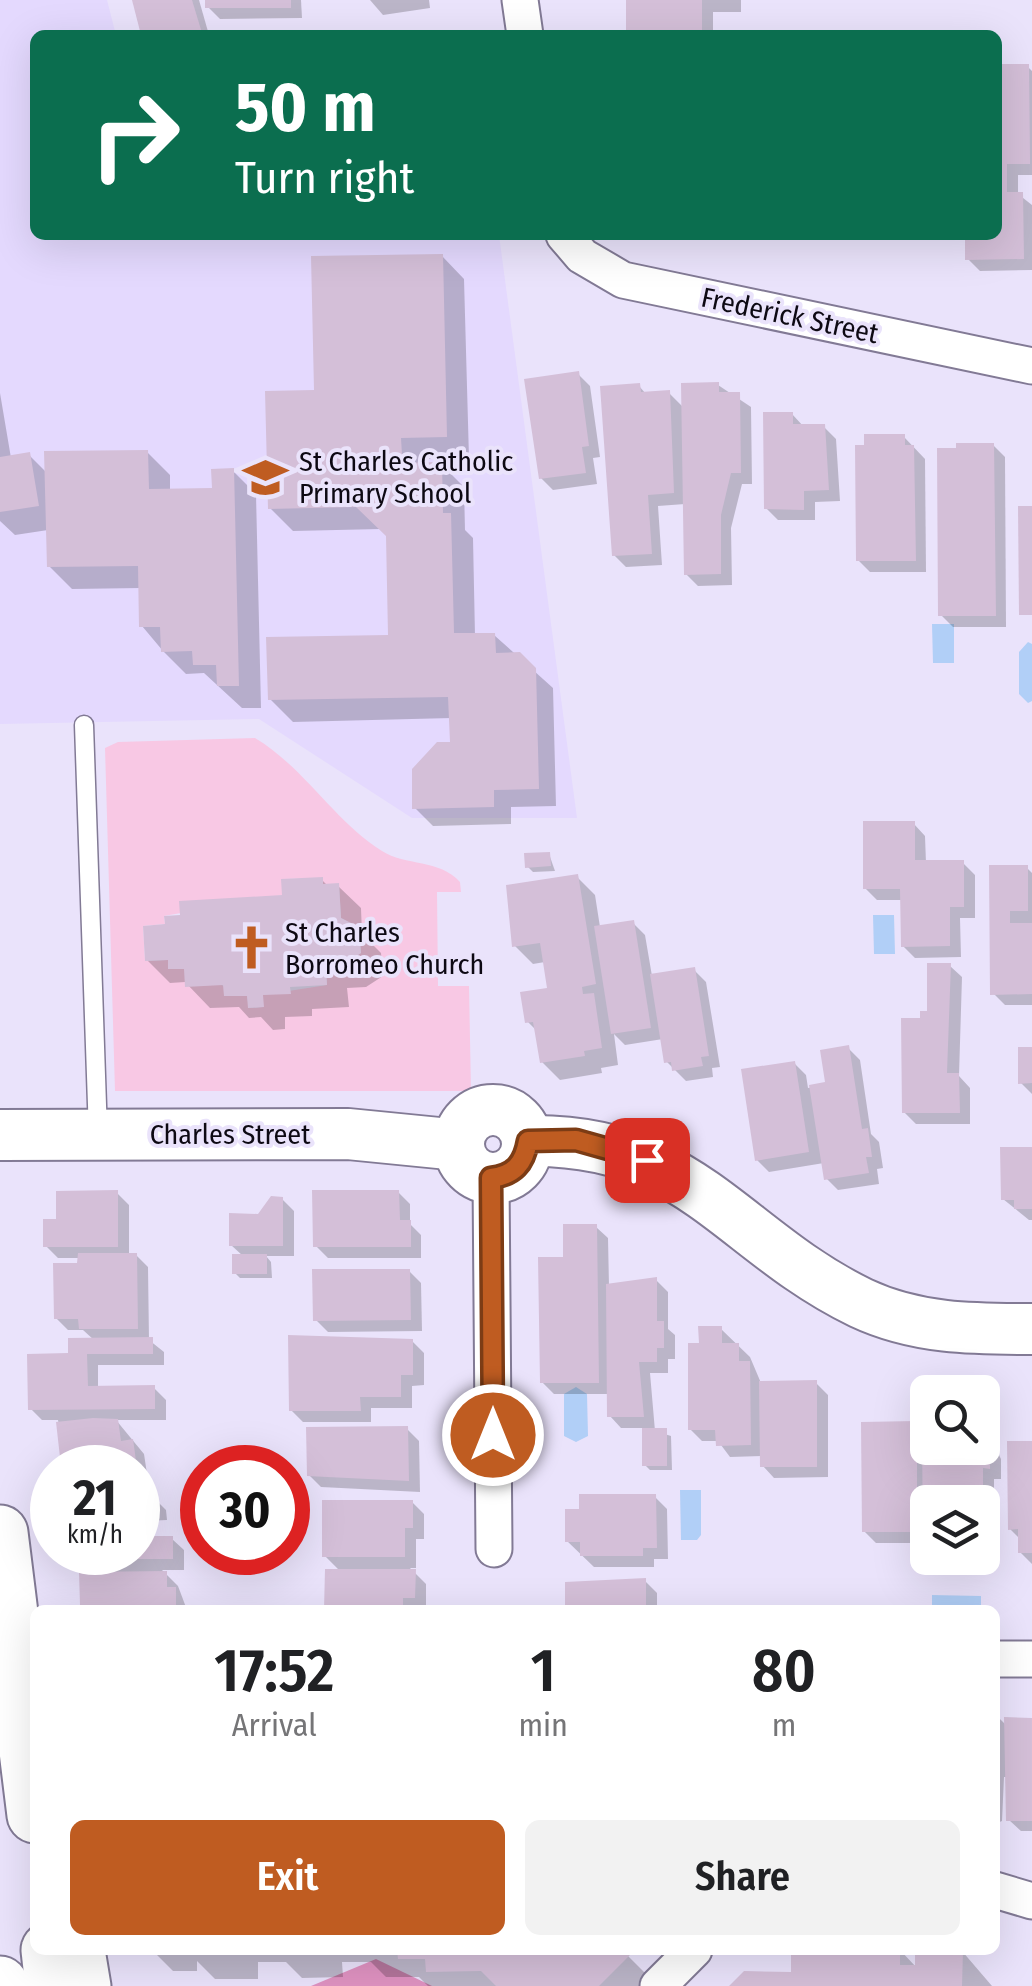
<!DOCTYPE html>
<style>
body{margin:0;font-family:"Fira Sans Condensed",sans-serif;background:#f2f2f2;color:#202124;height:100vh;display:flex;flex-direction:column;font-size:38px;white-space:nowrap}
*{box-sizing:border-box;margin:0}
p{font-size:32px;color:#757577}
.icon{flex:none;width:55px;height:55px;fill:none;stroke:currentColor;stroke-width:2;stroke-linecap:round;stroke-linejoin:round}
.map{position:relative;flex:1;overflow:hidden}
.sheet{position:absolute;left:30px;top:1605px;width:970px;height:350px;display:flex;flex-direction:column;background:#fff;border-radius:15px;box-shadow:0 10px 40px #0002}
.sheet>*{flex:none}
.banner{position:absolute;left:30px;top:30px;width:972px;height:210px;border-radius:15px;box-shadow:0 10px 40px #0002;background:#0b6e4f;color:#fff;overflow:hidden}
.buttons{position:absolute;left:910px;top:1375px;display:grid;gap:20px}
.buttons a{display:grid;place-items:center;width:90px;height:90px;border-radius:15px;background:#fff;box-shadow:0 10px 40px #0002;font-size:50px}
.speed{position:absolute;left:30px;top:1445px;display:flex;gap:20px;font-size:50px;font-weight:700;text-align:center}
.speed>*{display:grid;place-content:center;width:130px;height:130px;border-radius:50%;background:#fff;box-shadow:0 10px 40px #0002;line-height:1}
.speed small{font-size:25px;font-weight:400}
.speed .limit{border:15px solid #d22;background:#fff;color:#111}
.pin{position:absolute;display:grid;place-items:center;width:85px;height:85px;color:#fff;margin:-42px;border-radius:20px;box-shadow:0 5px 15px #0006}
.me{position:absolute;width:110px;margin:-55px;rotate:0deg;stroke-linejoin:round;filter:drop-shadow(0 0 8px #0008)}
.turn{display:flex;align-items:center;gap:35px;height:210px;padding:0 40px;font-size:45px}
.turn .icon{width:130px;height:130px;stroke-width:2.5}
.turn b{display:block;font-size:70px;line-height:85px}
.eta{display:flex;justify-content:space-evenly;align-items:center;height:170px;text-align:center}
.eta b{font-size:60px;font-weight:600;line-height:70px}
.primary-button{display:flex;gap:20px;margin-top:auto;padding:20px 40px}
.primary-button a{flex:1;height:115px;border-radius:15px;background:#bf5c21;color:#fff;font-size:40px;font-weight:600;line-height:115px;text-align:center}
.primary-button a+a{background:#f2f2f2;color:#202124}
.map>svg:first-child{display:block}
.built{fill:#e4d9fe}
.green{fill:#f8c8e4;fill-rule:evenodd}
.forest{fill:#df92c1}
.water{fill:#b1cff7}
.shadow{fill:#0003}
.building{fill:#d4bfd8}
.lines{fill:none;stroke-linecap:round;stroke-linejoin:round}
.lane-casing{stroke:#827a95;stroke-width:21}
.street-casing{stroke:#827a95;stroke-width:39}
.secondary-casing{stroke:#827a95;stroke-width:54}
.highway-casing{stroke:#827a95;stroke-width:59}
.lane{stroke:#fff;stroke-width:18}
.street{stroke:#fff;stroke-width:35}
.secondary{stroke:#fff;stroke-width:50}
.highway{stroke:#fff;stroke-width:55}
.route-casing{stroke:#7c3c15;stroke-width:25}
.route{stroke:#bf5c21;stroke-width:18}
.labels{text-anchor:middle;stroke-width:8;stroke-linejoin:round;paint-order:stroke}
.street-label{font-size:28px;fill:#0d0913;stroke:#eae3fb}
.poi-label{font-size:28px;fill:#0d0913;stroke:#eae3fb;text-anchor:start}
</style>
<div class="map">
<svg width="1032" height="1986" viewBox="0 0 1032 1986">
<rect width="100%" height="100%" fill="#eae3fb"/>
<path class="built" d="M0,0H107L116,35H35V235H499L577,818H412L259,719L0,724Z"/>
<path class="green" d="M255,738C305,768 334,821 382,851C405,866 440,859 460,882L461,892H437L438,986H469L471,1091H115L105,748L118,742ZM323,878V884H339L341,918L359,927L361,953L343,965L326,966L327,985L263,995V1007L249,1008L247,996L184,969H169L168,960L145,961L143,926L165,924L164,916L282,895V879Z"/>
<path class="forest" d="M376,1959L432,1986H311Z"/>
<g class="water">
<path d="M932,624H954V663H933Z"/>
<path d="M1028,642L1032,644V701L1028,703L1019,694V652Z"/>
<path d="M873,915H894L895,954H874Z"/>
<path d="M576,1387L587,1394L588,1436L576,1442L564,1436V1394Z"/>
<path d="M680,1490H701V1535L697,1540H681Z"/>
<path d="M932,1595L981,1596V1610H932Z"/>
</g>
<g class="shadow">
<path d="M134,0H199L209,35H144Z"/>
<path d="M208,0H301L302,18L220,19L208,7Z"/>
<path d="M370,0H429L430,8L383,15Z"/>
<path d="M628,0H741V12H713V35H629Z"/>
<path d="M1027,66L1032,71V175H1018V194L1032,205V270L980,271L968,259L967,235H998V67Z"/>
<path d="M442,256L464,279L469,458L423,459V465L441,464L464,487L465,530L473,538L475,636L494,635L553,688L556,806L511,807V824L433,826L415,808L452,744V718L293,722L270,699L390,637L388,536L381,529L293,531L270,508L317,393Z"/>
<path d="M578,374L590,386L600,457L593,458L597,484L553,490L541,478Z"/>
<path d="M718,385L751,407L752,484H742L731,528L732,585L698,586L686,574L685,504L658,506L662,565L626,567L614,555L639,386L646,394L669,393L684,408Z"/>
<path d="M0,393L11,458L29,455L47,473L147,452L170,475V491L215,490L233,471L256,494L261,708H242L204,673L186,674L163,651L142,626L141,588L72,589L49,566L48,530L15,535L0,521Z"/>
<path d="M792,414L804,427H824L836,439L840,501L815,502V520H778L766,508Z"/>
<path d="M904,437L925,459L926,572H870L858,560Z"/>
<path d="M993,445L1005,457L1006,627H953L941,615Z"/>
<path d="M914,824L925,836L926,863H963L975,875V918H960L961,957L915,958L903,946V900H877L865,888Z"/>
<path d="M549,854L555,871L533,872L528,867Z"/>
<path d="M992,868H1027L1032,873V1005H1005L993,993Z"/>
<path d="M577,877L595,895L600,927L633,923L645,935L652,976L694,970L706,982L720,1067L712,1068L713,1077L686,1081L667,1062L663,1039L625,1045L614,1034L618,1065L601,1068L602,1073L560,1080L542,1062L537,1031L528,1022L550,990L545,962L533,964L515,946Z"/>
<path d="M322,880L328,886H338L361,908L362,934L381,953L383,976L366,987L347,988L349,1007L312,1009V1016L285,1017V1029L273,1030L261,1017L249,1018L239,1007L210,1008L185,982L170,983L147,960L167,927L285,898Z"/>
<path d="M950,966L962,977L959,1076L970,1088V1124H916L904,1112L922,1021Z"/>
<path d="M848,1048L860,1060L871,1134L879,1142L883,1168L877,1169L879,1184L838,1190L826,1178L824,1163L769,1172L757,1160L794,1063L806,1075L808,1088L828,1084Z"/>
<path d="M1032,1050V1094L1021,1083Z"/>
<path d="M1032,1149V1220H1029L1003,1199Z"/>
<path d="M398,1192L410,1204V1224L421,1235V1258H328L316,1246Z"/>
<path d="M117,1193L129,1205V1255H136L148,1267L149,1340L164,1352V1365H98V1388H154L166,1400V1420H116L144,1454L149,1487L138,1489V1468H67L58,1420H42L30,1408L71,1356L94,1340L83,1330H68L56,1318L80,1258H58L46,1246L58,1221Z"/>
<path d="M282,1199L294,1211V1256H266L271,1262L272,1278H240L235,1273L243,1256L231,1245Z"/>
<path d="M596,1227L608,1238L609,1286L656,1280L668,1292V1329L675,1335V1359H668V1373H650L655,1431L671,1436L672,1470H650L645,1465L644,1428H621L610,1416L609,1394H554L542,1382L565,1259Z"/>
<path d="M409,1271L421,1283L422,1331L328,1332L316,1320Z"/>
<path d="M721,1329L750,1357L761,1383H816L828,1395V1477L774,1478L763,1466L762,1456L730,1457L718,1441H702L690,1429L701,1345Z"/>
<path d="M412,1341L424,1353V1385L412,1386V1408H371V1422H303L291,1410Z"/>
<path d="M916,1424L927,1436L928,1448H982V1434L994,1445L1001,1459V1479H994V1536H982V1502H928V1543H876L864,1531Z"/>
<path d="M407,1429L419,1441L420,1492L321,1487L309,1475Z"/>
<path d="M1032,1443V1564L1020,1552V1539L1010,1529Z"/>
<path d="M655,1497L667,1509L668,1559H654V1567H594L567,1541Z"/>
<path d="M138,1498H154L166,1510L167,1520L144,1521V1539H172L184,1550V1570H162L178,1586L187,1610H88L82,1604L97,1574L82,1558L138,1552Z"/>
<path d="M412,1502L424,1514V1539H416V1568H410L426,1584V1609L327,1610L340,1571L325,1556Z"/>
<rect x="982" y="1541" width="12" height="8"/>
<path d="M645,1581L657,1593V1610H568Z"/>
<path d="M995,1714L1007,1726L1032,1720V1831H1021L1009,1820L1008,1777H1004L1002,1821L995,1824Z"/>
<path d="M152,1950H622L658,1986H428L419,1977H386L371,1962H342L343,1977L302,1978L286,1962H258V1979H215L197,1961V1971H173Z"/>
<path d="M794,1950H900L917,1968L918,1950L962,1951L992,1986H733L794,1975Z"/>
</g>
<g class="building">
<path d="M132,0H192L202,33L141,35Z"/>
<rect x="205" y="0" width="86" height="8"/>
<rect x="626" y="0" width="76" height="35"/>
<path d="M998,64H1029L1030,164H1007V192H1023L1024,259L965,260V235H998Z"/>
<path d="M443,254L447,437L401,438L402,455L384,456L385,463L442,462L443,513H451L454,633H495L496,653L520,652L536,668L539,789L494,790V807L412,809V769L437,742H450L448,697L268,700L266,637L388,635L386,536L356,507L268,509L265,391L314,390L311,256Z"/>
<path d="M579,371L589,446L582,447L586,473L539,479L524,379Z"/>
<path d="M719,382V392H740L741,473H731L721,515V574L684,575L681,383Z"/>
<path d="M640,383L641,392L670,390L674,493L648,495L652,554L612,556L600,386Z"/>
<path d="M763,412H793V424H825L829,490L804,491V510L764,509Z"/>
<path d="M864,434H905V445H914L916,561H856L855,445H864Z"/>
<path d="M956,443H994L996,616H938L937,448H956Z"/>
<path d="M148,450L149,489L212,488L211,469L234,468L239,686H217L216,665H193L192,651L161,652L160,627H139L138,566L47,567L44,451Z"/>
<path d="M30,452L39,506L0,512V457Z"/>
<path d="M1018,506H1032V615H1019Z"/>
<path d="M863,821H915V860H964V907H950V946L901,947L900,889H863Z"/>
<path d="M550,852L551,866L525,868L524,853Z"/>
<path d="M989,865H1028V911H1010V923H1032V994L990,995Z"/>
<path d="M578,874L596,984L582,987L583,994L594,993L602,1048L584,1051L585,1056L540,1063L533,1022L525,1023L520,992L547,988L540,943L512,947L506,885Z"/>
<path d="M323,877V884L339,883L341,918L359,927L361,953L343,965L326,966L327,985L290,987L291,994L263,995L264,1007L248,1008L247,996H224L223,985L185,987L184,969H168V960L145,961L143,926L165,924L164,916L180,915L179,901L282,895L281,879Z"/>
<path d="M634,920L651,1028L611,1034L594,926Z"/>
<path d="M927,963H951L947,1073H959L960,1113H902L901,1018H920V1011H927Z"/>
<path d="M695,967L709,1056L701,1057L703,1066L672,1071L671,1062L664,1063L650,974Z"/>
<path d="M849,1045L862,1129L868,1128L872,1157H866L869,1173L824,1180L809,1085L825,1082L820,1050Z"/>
<path d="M1018,1047H1032V1083L1018,1084Z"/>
<path d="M795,1061L809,1152L755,1161L741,1069Z"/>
<path d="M1000,1147H1032V1209H1014V1200H1001Z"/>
<path d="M118,1190V1247H43V1219H56V1191Z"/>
<path d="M312,1190H399L400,1220H411V1247H313Z"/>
<path d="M271,1196L283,1197V1246H229V1213L258,1214Z"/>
<path d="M563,1224H597L599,1383H540L538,1257H563Z"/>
<path d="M78,1253H137L138,1329H79L78,1319H54L53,1263H77Z"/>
<rect x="232" y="1254" width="35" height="20"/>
<path d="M312,1269H410L411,1320L313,1321Z"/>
<path d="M657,1277V1321H664V1348H657V1362H639L644,1417H607L606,1284Z"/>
<path d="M698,1326H722V1343H739V1361H750L751,1445L716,1446L715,1430H688V1343H699Z"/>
<path d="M288,1335L413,1339V1375H401V1397H360L361,1411H289Z"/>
<path d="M153,1337V1354H87L88,1386L155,1385V1409L28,1410L27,1354L68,1353V1338Z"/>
<path d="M817,1380V1467H760L759,1381Z"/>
<path d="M93,1418L118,1419L121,1441L133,1439L137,1468L61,1466L56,1422Z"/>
<path d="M917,1421V1532H862L861,1422Z"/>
<path d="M408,1426L409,1481L307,1476L306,1427Z"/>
<rect x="642" y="1428" width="25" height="38"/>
<path d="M922,1440H928V1448L990,1444V1469L983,1468V1502H928V1538H923Z"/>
<path d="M1007,1441H1032V1553H1018V1529L1008,1530Z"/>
<path d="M579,1494H656L657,1548H643V1556H580V1542H565V1509H579Z"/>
<path d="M138,1495H155L156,1509L138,1510Z"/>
<path d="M322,1500H413V1528H405V1557H322Z"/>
<path d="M138,1536H173V1559H79V1552H138Z"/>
<path d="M325,1569H416L415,1598H403V1610H324Z"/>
<path d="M167,1571V1587H176V1610L80,1605L79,1572Z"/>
<path d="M646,1578V1610H565V1582Z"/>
<path d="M1004,1717L1032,1718V1821H1006Z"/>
<path d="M397,1950H625L630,1955L599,1986H496L481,1971L426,1972L425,1959H398Z"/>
<path d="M791,1950H900V1965H915V1950H963L962,1986H729L744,1971L791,1972Z"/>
</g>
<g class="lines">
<defs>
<path id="lane" d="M84,725L98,1134"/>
<g id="street">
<path d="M520,0L525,35"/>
<path d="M564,235L582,256L623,280L1032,366"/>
<path d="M491,1178L494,1549"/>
<path d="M995,1659H1032"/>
<path d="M995,1890L1032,1901"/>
<path d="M87,1950L93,1986"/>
<path d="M658,1986L694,1950"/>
</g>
<g id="secondary">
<circle cx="493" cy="1144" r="34"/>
<path d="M0,1135L348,1134L459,1145"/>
<path d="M528,1141C692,1138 731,1240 861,1303C916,1329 973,1329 1032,1329"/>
</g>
<g id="highway">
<path d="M0,1533L35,1815"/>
<path d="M49,1950L53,1986"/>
<path d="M0,1984V1986"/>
</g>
</defs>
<use href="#lane" class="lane-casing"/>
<use href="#street" class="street-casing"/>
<use href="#secondary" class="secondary-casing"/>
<use href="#highway" class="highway-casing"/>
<use href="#lane" class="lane"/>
<use href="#street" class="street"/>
<use href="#secondary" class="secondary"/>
<use href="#highway" class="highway"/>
</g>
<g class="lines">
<defs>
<path id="route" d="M493,1435L491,1178C514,1175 524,1164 528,1141L576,1140L647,1160"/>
</defs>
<use href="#route" class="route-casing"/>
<use href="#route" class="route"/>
</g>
<defs>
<symbol id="school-bare" viewBox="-9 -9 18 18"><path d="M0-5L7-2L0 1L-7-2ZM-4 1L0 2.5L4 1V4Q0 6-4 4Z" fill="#bf5c21" stroke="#eae3fb" stroke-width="2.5" paint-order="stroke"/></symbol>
<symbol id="church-bare" viewBox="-9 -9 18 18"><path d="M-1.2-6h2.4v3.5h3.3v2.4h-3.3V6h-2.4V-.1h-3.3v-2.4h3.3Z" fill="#bf5c21" stroke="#eae3fb" stroke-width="2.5" paint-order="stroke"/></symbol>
</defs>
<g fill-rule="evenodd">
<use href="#school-bare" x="234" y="446" width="63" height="63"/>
<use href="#church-bare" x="220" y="916" width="63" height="63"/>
</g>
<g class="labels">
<g class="street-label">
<text transform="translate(790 315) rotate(12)" y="10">Frederick Street</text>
<text x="230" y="1144">Charles Street</text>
</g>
<g class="poi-label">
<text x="299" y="471">St Charles Catholic<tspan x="299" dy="32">Primary School</tspan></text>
<text x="285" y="942">St Charles<tspan x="285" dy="32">Borromeo Church</tspan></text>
</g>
</g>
</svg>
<div class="buttons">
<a><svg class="icon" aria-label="search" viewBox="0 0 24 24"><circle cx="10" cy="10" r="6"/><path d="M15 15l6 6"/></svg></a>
<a><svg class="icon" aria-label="layers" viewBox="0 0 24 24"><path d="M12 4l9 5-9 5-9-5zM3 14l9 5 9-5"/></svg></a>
</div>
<div class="speed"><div>21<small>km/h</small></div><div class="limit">30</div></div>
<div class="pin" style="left:647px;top:1160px;background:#d93025"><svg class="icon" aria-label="arrive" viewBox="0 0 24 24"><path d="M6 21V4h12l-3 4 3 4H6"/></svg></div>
<svg class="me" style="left:493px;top:1435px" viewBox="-20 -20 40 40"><circle r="17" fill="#bf5c21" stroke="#fff" stroke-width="3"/><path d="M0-11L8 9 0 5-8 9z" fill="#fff"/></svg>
<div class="banner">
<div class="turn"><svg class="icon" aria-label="right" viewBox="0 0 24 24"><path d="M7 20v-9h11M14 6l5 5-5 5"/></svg><div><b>50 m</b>Turn right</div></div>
</div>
<section class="sheet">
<div class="eta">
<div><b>17:52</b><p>Arrival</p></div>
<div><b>1</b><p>min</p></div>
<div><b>80</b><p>m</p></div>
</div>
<div class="primary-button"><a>Exit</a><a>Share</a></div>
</section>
</div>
